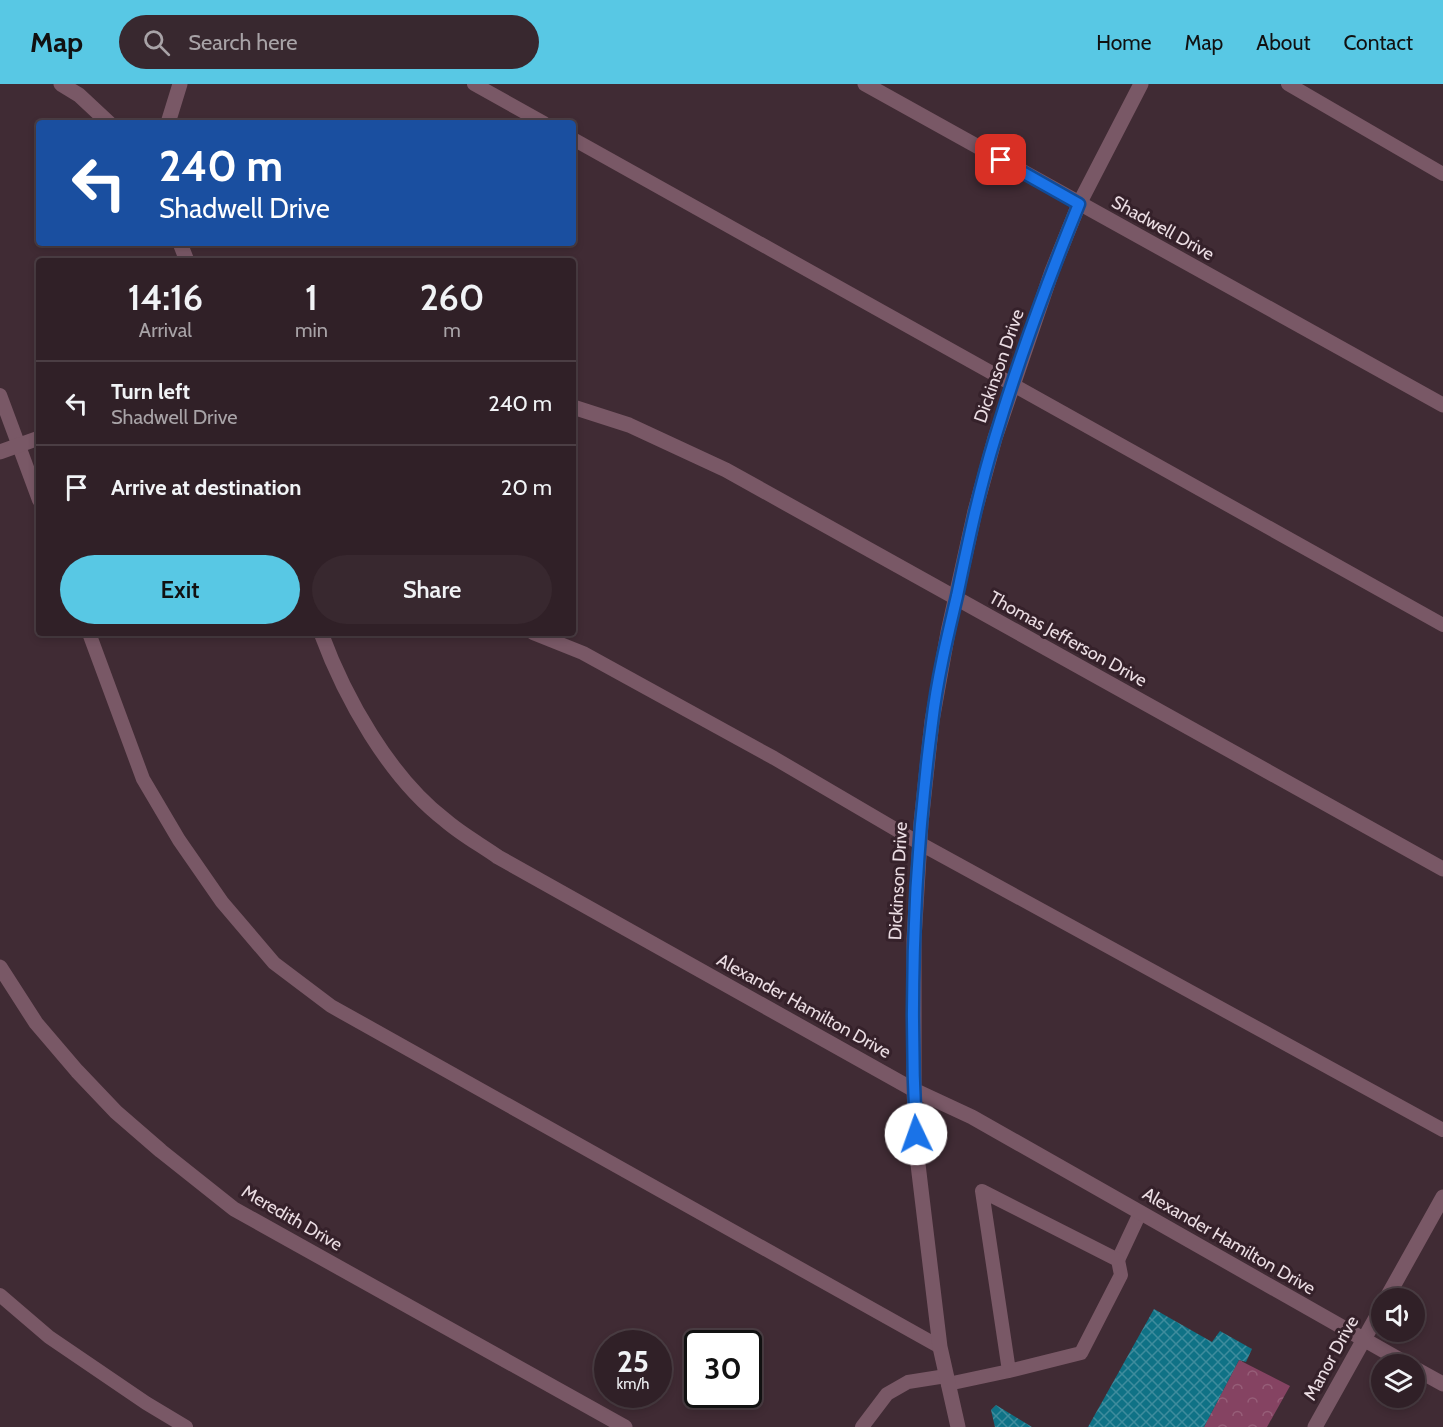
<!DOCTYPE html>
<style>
body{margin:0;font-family:Cabin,sans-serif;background:#38282f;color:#f1f3f6;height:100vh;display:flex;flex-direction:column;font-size:22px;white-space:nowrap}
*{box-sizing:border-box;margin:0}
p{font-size:20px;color:#a8a3a7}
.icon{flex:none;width:33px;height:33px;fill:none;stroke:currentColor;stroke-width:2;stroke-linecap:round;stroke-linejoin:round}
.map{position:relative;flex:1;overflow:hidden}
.details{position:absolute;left:36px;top:174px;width:540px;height:378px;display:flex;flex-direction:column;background:#302027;border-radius:6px;box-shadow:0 3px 9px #0003,0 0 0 2px #4b3e44}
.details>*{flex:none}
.banner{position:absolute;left:36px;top:36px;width:540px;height:126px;border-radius:6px;box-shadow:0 3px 9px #0003,0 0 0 2px #4b3e44;background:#1a4fa0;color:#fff;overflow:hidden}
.tools{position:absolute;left:1371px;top:1204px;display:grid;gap:12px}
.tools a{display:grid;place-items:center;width:54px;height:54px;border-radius:50%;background:#302027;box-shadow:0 3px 9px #0003,0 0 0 2px #4b3e44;font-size:30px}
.speed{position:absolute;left:594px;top:1246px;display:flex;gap:12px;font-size:30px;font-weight:700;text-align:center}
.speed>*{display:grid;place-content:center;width:78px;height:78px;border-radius:50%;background:#302027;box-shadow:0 3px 9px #0003,0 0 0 2px #4b3e44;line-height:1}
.speed small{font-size:15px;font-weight:400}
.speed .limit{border:3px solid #111;border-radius:9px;background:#fff;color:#111}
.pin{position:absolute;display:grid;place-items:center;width:51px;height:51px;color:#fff;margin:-26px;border-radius:12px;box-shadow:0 3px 9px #0006}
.me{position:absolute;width:66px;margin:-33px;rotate:357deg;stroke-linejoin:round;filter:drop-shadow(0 0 4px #0008)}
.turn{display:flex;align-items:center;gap:21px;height:126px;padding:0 24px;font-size:27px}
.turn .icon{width:78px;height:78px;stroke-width:2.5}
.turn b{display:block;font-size:42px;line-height:51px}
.eta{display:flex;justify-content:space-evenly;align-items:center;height:102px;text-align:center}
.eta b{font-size:36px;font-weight:600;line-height:42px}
.action{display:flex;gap:12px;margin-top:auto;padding:12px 24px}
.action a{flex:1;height:69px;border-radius:36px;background:#58c8e4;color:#111;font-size:24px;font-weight:600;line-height:69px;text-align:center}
.action a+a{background:#38282f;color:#f1f3f6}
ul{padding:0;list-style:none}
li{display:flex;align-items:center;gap:18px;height:84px;padding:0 24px;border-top:2px solid #4b3e44}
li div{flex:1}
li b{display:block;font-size:22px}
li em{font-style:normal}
header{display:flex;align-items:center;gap:36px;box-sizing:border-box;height:84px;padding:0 30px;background:#58c8e4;color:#111}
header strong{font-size:28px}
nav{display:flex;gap:33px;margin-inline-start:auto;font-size:21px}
.search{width:420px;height:54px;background:#38282f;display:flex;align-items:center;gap:15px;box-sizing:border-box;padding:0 21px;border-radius:33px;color:#a8a3a7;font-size:22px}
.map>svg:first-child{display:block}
.park{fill:url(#park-crowns)}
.building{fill:url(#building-cross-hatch)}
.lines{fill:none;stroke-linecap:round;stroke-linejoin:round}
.lane{stroke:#795866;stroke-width:14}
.street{stroke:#795866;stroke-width:15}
.route-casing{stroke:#114b97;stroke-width:15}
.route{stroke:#1a73e8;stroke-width:10}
.labels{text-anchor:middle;stroke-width:6;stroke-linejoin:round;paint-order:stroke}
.street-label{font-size:18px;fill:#ebdde3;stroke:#35212a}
</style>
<header>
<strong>Map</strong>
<div class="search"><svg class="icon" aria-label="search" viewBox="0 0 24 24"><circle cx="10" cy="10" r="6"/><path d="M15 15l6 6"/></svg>Search here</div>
<nav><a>Home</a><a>Map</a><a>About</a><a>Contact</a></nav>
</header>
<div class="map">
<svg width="1443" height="1343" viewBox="0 0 1443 1343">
<defs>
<pattern id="park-crowns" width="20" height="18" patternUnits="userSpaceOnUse" patternTransform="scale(1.5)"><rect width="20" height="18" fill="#854362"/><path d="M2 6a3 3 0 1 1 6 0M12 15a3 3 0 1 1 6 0" fill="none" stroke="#965e78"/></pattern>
<pattern id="building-cross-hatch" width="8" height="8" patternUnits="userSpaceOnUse" patternTransform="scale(1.5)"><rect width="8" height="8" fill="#0f7286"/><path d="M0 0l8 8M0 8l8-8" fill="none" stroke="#3e8c9d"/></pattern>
</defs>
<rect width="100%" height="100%" fill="#402b34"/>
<path class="park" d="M1239,1276L1290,1302L1267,1343H1204Z"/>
<g class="building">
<path d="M1154,1225L1212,1258L1220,1247L1252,1265L1246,1278L1239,1276L1204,1343H1088Z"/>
<path d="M996,1321L1032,1343H995L991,1326Z"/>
</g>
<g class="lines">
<g class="lane">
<path d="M474,0L544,39"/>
<path d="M1288,0L1443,90"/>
<path d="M573,55L1443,541"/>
<path d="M0,311L39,416"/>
<path d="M89,549L143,695L179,756L222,818L274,879L331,922L940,1263"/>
<path d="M533,549L583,569L774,674L919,759L1443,1046"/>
<path d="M1118,1176L1140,1129"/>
<path d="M0,1211L49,1253L146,1319L186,1343"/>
<path d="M948,1300L1009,1287L1081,1269L1121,1191L1118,1176L982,1107L1009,1287"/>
<path d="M862,1343L887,1310L908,1298L946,1292"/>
</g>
<g class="street">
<path d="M61,0L79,11L109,39"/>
<path d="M865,0L1443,321"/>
<path d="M168,39L180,0"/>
<path d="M180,159L187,177"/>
<path d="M573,323L629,341L726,386L1443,785"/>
<path d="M0,368L39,354"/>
<path d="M321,549C345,614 389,693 445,736C461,750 481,761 498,773L914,1006L972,1033L1409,1281"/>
<path d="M0,883L36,939L77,987L116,1028L161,1067L234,1125L625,1343"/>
<path d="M1386,1215L1443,1113"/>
<path d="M1414,1284L1443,1300"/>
<path d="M958,1343L940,1263L917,1072L914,1006V855L921,739L932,637L948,548L975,427L995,354L1052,187L1079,120L1141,0"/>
<path d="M1315,1343L1382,1223"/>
</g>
</g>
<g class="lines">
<defs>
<path id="route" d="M916,1050C909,913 914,775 932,639C937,596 947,554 957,512C968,459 979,406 995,354C1019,274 1048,196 1079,120L1001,76"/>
</defs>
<use href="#route" class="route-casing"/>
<use href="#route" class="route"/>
</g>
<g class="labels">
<g class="street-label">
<text transform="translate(1163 144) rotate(29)" y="6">Shadwell Drive</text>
<text transform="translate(999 282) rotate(-71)" y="6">Dickinson Drive</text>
<text transform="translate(1068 555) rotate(29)" y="6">Thomas Jefferson Drive</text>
<text transform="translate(898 797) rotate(-87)" y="6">Dickinson Drive</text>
<text transform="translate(804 922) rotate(29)" y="6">Alexander Hamilton Drive</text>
<text transform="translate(292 1134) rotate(30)" y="6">Meredith Drive</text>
<text transform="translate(1229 1157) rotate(30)" y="6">Alexander Hamilton Drive</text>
<text transform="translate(1331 1274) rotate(-61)" y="6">Manor Drive</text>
</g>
</g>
</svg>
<div class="tools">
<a><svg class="icon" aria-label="sound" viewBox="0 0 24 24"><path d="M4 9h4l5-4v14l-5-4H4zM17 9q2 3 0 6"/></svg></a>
<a><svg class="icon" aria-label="layers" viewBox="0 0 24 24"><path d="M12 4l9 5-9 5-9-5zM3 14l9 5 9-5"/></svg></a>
</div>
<div class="speed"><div>25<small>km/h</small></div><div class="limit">30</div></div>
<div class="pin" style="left:1001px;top:76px;background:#d93025"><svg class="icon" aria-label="arrive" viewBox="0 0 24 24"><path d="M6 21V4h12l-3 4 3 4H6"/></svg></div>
<svg class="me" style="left:916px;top:1050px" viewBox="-20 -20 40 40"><circle r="19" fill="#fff"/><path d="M0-13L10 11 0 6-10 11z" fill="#1a73e8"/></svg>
<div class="banner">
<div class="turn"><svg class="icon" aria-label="left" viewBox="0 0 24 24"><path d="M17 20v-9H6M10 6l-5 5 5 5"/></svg><div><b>240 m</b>Shadwell Drive</div></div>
</div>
<section class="details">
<div class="eta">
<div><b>14:16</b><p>Arrival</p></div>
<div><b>1</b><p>min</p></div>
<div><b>260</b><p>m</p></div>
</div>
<ul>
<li><svg class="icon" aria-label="left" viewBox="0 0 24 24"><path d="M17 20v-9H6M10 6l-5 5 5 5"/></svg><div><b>Turn left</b><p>Shadwell Drive</p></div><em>240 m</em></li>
<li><svg class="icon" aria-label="arrive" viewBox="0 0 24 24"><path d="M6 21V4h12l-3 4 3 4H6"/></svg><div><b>Arrive at destination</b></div><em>20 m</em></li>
</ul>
<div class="action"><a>Exit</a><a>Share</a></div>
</section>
</div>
